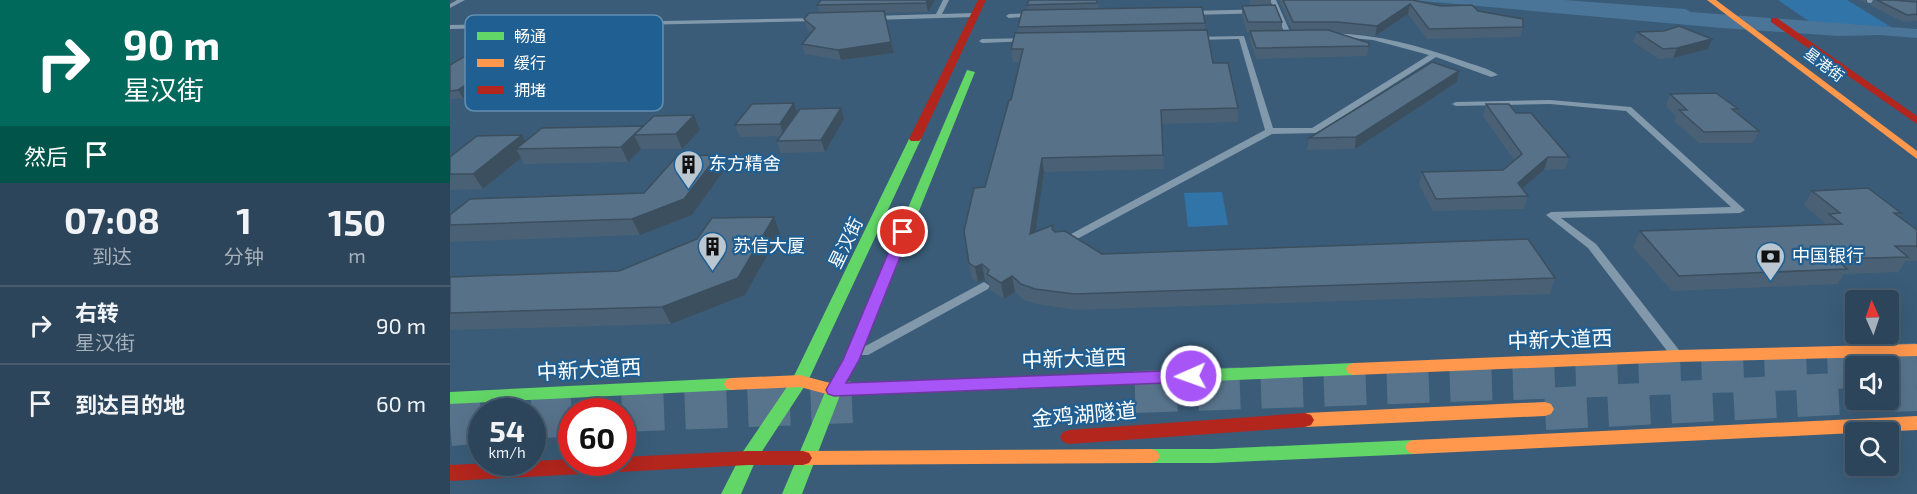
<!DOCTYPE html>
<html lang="zh">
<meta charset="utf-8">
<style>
body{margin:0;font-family:"Exo 2","Noto Sans SC",sans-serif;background:#384f63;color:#f1f3f6;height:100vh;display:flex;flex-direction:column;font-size:22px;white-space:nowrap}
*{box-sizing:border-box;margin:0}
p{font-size:20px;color:#a6b1bb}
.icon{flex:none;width:33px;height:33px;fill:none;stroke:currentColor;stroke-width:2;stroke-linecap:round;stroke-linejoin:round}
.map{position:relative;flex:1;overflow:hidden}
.details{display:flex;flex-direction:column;background:#2c455a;width:450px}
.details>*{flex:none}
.top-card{background:#00695c;color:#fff;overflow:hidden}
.needle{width:39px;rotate:357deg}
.buttons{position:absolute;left:1395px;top:290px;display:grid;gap:12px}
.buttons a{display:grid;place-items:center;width:54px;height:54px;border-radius:6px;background:#2c455a;box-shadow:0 6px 24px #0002,0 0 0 2px #485d70;font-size:30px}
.speed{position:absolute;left:18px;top:398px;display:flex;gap:12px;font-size:30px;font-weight:700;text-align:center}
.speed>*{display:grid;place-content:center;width:78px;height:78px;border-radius:50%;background:#2c455a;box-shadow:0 6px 24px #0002,0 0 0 2px #485d70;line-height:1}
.speed small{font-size:15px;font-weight:400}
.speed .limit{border:9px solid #d22;background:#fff;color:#111}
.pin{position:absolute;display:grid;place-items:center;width:51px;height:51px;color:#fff;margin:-26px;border:3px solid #fff;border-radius:50%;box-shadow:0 2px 6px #0007}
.me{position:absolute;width:66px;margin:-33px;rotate:268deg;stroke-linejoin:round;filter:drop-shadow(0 0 4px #0008)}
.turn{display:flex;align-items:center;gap:21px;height:126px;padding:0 24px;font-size:27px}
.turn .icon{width:78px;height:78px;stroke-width:2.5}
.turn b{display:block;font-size:42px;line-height:51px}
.then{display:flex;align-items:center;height:57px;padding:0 24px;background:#0003;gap:12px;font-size:22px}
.eta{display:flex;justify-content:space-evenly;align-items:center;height:102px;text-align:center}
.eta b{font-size:36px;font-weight:700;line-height:42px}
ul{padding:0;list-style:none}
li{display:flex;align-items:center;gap:18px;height:78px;padding:0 24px;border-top:2px solid #485d70}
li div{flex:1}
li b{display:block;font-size:22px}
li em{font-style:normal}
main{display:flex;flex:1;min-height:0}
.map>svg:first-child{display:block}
.green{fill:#3174a7}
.water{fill:#4a7598}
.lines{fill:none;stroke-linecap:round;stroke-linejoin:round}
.primary-tunnel{stroke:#58748c;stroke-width:42;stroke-dasharray:42 21;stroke-linecap:butt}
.lane{fill:#8298ab;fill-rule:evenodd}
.fast{fill:#63d668;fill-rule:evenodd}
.slow{fill:#ff974d;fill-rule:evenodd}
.jam{fill:#b3261e;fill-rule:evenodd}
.wall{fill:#4a6175}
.shaded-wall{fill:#3c4f5f}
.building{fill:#567188;stroke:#3c4f5f;stroke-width:1.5}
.route{fill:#a855f7;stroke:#6d37a1;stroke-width:1.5}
.labels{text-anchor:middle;stroke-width:4.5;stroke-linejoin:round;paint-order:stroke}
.far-street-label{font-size:15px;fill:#fff;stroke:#205f92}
.poi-label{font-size:18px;fill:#fff;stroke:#205f92;text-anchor:start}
.street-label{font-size:18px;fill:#fff;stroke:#205f92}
.near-street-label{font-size:21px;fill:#fff;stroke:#205f92}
.key{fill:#205f92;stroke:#638fb3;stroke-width:1.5}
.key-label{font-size:16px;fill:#fff}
</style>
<main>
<section class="details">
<div class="top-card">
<div class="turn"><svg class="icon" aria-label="right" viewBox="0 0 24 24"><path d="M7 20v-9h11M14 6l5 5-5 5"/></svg><div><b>90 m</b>星汉街</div></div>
<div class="then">然后<svg class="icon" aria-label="arrive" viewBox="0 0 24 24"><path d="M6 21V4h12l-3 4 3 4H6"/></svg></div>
</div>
<div class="eta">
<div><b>07:08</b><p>到达</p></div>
<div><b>1</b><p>分钟</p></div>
<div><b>150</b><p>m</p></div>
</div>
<ul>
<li><svg class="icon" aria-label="right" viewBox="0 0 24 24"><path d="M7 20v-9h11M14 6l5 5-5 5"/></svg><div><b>右转</b><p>星汉街</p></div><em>90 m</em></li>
<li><svg class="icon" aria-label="arrive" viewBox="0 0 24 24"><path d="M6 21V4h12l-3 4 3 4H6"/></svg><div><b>到达目的地</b></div><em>60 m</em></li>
</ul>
</section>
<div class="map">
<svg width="1467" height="494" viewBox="0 0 1467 494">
<rect width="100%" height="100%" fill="#3a5c78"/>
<g class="green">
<path d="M1328,0H1397L1441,27L1360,22Z"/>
<path d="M772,192L778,225L738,227L734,193Z"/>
</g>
<path class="water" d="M961,0H1114L1235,9L1241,12L1467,29V38L1430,35L1388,36L1272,28Z"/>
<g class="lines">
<g class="primary-tunnel">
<path d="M1427,366L1467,364"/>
<path d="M1438,391L1467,390"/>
<path d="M685,392L1406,367"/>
<path d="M1095,409L1406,393"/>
<path d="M172,411L402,402"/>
<path d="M82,418L122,415"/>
<path d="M0,425L32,422"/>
</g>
<g class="lane">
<path d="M7,0H15L0,8V4Z"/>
<path d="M493,0H499L492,14L524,13L527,15L524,17L423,20L420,18L423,16L486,14Z"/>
<path d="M820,0H826L842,36L841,37L830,38L827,36L835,34L826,13L739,15L736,13L739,11L824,9Z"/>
<path d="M1417,0H1437L1440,2L1437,4L1419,3L1417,2Z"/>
<path d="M585,13L588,15L587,16L559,18L556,16L559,14Z"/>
<path d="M370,18V20L368,21L0,29V25Z"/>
<path d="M881,33C927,34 970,46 1013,61C1024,65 1038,68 1048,75L1041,77L986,57L867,133L822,134L616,245H608L607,243L608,241L815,130L789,39L744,40L741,38L742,37L794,36L823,128H862L979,55L923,40L879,36V34Z"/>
<path d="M575,38L578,40L577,41L532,43L529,41L532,39Z"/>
<path d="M1100,100L1181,107L1295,210L1290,213L1111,218L1146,244L1229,350L1231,353L1229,356H1221L1138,248L1096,215L1101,212L1281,207L1176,111L1100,104L1006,106L1002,104L1006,102Z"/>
<path d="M534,282L540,286L538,289L418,355H410L408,352L410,349Z"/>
</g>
<g class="fast">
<path d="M517,70L525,72L409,360L392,390L352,494H332L376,390L393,360Z"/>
<path d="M465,136L471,139L358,381L305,462L291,494H271L292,453L343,378L459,139Z"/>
<path d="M904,363L910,365L912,369L910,373L904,375L617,387L611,385L609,381L611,377L617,375Z"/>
<path d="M282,378L288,380L290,384L288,388L282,390L0,404V392Z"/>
<path d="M964,440L970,442L973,447L970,452L964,454L763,463H701L695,461L692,456L695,451L701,449H763Z"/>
</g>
<g class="slow">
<path d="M1257,0H1266L1467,151V159Z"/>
<path d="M1467,344V356L1227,362L904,375L898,373L896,369L898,365L904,363L1227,350Z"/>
<path d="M350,375L384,384L617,375L623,377L625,381L623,385L617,387L384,396L350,387L282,390L276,388L274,384L276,380L282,378Z"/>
<path d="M1095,402L1101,404L1104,409L1101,414L1095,416L855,427L849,425L846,420L849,415L855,413Z"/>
<path d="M1467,416V430L964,454L958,452L955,447L958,442L964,440Z"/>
<path d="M701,449L707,451L710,456L707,461L701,463L353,465L347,463L344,458L347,453L353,451Z"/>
</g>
<g class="jam">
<path d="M528,0H536L471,139L469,141H461L459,139Z"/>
<path d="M1321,18H1327L1467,116V124L1321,22Z"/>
<path d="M855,413L861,415L864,420L861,425L855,427L619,444L613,442L610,437L613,432L619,430Z"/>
<path d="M298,451H353L359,453L362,458L359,463L353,465H298L0,481V465L122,459V462H172V457Z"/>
</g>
</g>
<g class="wall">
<path d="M371,0H485L478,12L435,13L444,53L391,60L355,54L352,44L361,32L357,29L354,19L369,13L367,5Z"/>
<path d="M648,0V9L755,23V30L763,63L788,108V122L712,124L714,169L594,172L585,232L604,230L605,232L652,254L1105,278L1100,294L625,310L587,304L574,300L565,292L554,299L540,290L539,283L535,280L528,282L522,278L519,263L535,187L561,100L570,62H563L561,49L568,33V27L577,10V5Z"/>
<path d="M800,0H821V6L832,22V30H842L830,3V0H962L991,6L1028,11L1073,27L1070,37L977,39L958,14L925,36L885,32L919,43L917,56L806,59L800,41V32H797L792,16V6H800Z"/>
<path d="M1409,0H1417L1415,3Z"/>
<path d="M1423,0H1443L1467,2V21L1453,22L1420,5Z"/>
<path d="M1448,0H1467V1Z"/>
<path d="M1187,32L1258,49L1223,58L1209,59L1183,42Z"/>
<path d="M73,47L77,54L13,98L0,99V65Z"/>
<path d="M105,68H192L197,79V82L152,88L110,79Z"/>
<path d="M1009,71L1007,82L905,149L857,150L859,138Z"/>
<path d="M1220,94L1288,109L1286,113L1309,131L1303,143H1249L1224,121L1226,116L1216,106Z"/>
<path d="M1036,104L1066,113L1119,157L1115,169L1094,170L1072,188L1078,196L1074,209L983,211L969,185L972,172L1053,170L1065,161L1033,116Z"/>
<path d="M347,112L394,119L375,152L331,153L327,141L330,136L290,137L285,125Z"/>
<path d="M244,115L250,130L232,149H191L178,162L74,164L71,158L33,189L0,190V157L72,135L76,141L193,126Z"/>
<path d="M268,155L274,170L242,215L190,235L0,242V215L194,193Z"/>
<path d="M1362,191L1451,213L1449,217L1467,230V261H1456L1448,272L1394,274L1388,284L1222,291L1183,247L1190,231L1373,225L1374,222L1354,205Z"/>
<path d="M330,233L295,295L221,324L0,330V277L169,271Z"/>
</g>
<g class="shaded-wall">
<path d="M478,0H485L478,12L476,3Z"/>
<path d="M960,4L958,14L925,36L927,26Z"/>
<path d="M1262,39L1258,49L1223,58L1227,48Z"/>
<path d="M441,42L444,53L391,60L388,50Z"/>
<path d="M73,47L77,54L13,98L8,90Z"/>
<path d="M192,68L197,79V82L152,88L147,77Z"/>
<path d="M1009,71L1007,82L905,149L906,137Z"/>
<path d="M344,103L348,115L334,136L330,124Z"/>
<path d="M391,108L394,119L375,152L371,140Z"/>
<path d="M244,115L250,130L232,149L226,134Z"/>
<path d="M193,126L184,135L191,149L178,162L171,147Z"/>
<path d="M72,135L80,149H66L71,158L33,189L23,174Z"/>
<path d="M268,155L274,170L242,215L190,235L182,219Z"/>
<path d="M1098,157L1094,170L1064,195L1068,183Z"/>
<path d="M592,158L594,172L583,249L580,234Z"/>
<path d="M324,217L330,233L295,295L221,324L212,307Z"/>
<path d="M532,264L535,280L528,282L525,267Z"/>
<path d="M562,276L565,292L554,299L551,283Z"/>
</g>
<g class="building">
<path d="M371,0H478L476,3L367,5Z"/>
<path d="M579,0H647V3L577,5Z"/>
<path d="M833,0H962L991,6L1022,5L1028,11L1073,19V27L979,29L960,4L927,26L887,22H843Z"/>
<path d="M1427,0H1443L1467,2V14L1457,15Z"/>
<path d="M825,5L832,22H798L792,6Z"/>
<path d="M752,7L755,23L568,27L572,11L574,10Z"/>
<path d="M434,11L441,42L388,50L352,44L365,28L354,19L359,13Z"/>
<path d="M1229,26L1262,39L1227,48L1213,49L1187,32L1214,31Z"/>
<path d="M757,30L763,63H778L788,108L711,110L713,155L592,158L580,234L603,225L602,229L605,232L615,231L652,254L1078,239L1105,278L624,294L585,289L571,284L562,276L551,283L537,274L539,270L532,264L525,267L519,263L514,231L524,188L535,187L559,100H561L573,49H561L565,33Z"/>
<path d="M858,30H878L919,43V46L806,48L800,31Z"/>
<path d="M42,40L73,47L8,90L0,91V65Z"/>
<path d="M982,62L1009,71L906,137L859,138Z"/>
<path d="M1266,93L1288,109H1282L1309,131L1254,132L1229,110H1237L1220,94Z"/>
<path d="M344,103L330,124L285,125L302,104Z"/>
<path d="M1036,104H1059L1066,113H1081L1119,157H1098L1068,183L1078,196L986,199L972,172L1053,170L1072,154Z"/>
<path d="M391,108L371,140L327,141L350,109Z"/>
<path d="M244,115L226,134L184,135L204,116Z"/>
<path d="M193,126L171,147L66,149L92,128Z"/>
<path d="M72,135L23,174H0V157L27,136Z"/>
<path d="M268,155L234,199L182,219L0,225V215L20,199L194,193L227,156Z"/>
<path d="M1418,188L1451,213H1444L1467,230V246H1445L1458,257L1386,259L1397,269L1229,276L1190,231L1392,224L1379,214L1390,213L1362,191Z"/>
<path d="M324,217L288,278L212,307L0,313V277L169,271L247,239L262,218Z"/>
</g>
<path class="route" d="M453,228L460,232L409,360L396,383L741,370L747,371L749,376L747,380L741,382L384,396L378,394L376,390L393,360L447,232Z"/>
<defs>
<symbol id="building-pin" viewBox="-11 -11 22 30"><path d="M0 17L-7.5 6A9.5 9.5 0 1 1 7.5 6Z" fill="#bac6d0" stroke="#205f92"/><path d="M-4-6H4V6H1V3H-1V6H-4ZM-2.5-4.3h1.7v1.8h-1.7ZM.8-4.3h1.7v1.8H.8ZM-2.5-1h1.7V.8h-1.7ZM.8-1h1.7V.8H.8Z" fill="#111"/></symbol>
<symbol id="bank-pin" viewBox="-11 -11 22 30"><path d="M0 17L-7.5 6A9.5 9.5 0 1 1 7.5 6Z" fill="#bac6d0" stroke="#205f92"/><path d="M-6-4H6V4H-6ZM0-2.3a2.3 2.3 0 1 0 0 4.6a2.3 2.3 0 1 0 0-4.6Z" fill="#111"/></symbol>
</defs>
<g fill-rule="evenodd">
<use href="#building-pin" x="222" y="148" width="33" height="45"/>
<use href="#building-pin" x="246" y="230" width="33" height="45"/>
<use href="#bank-pin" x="1304" y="240" width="33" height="45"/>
</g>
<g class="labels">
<g class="far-street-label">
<text transform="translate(1374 65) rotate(37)" y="5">星港街</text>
</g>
<g class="poi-label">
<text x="259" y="170">东方精舍</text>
<text x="283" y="252">苏信大厦</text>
<text x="1342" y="262">中国银行</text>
</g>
<g class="street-label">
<text transform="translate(396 243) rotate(-64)" y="6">星汉街</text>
</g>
<g class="near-street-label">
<text transform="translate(1110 340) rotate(-2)" y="7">中新大道西</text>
<text transform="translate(624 359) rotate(-2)" y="7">中新大道西</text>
<text transform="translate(139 370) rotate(-3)" y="7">中新大道西</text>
<text transform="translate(634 415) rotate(-5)" y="7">金鸡湖隧道</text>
</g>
</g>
<rect x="15" y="15" width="198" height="96" rx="9" class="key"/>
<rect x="27" y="32" width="27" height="8" fill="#63d668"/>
<rect x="27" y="59" width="27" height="8" fill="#ff974d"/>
<rect x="27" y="86" width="27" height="8" fill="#b3261e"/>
<g class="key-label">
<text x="64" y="42">畅通</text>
<text x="64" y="69">缓行</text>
<text x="64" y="96">拥堵</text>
</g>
</svg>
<div class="buttons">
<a><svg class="needle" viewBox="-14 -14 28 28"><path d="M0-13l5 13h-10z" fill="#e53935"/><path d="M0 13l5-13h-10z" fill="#a6b1bb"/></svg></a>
<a><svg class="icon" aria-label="sound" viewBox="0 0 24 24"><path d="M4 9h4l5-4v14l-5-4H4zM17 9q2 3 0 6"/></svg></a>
<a><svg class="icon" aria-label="search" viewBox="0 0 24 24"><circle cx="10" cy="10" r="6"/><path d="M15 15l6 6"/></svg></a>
</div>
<div class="speed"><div>54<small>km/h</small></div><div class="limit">60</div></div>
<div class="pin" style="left:453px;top:232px;background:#d93025"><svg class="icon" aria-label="arrive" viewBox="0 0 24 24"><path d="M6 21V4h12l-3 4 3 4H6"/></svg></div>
<svg class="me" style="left:741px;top:376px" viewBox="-20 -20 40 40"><circle r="17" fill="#a855f7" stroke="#fff" stroke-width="3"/><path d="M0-11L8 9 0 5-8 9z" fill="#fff"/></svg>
</div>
</main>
